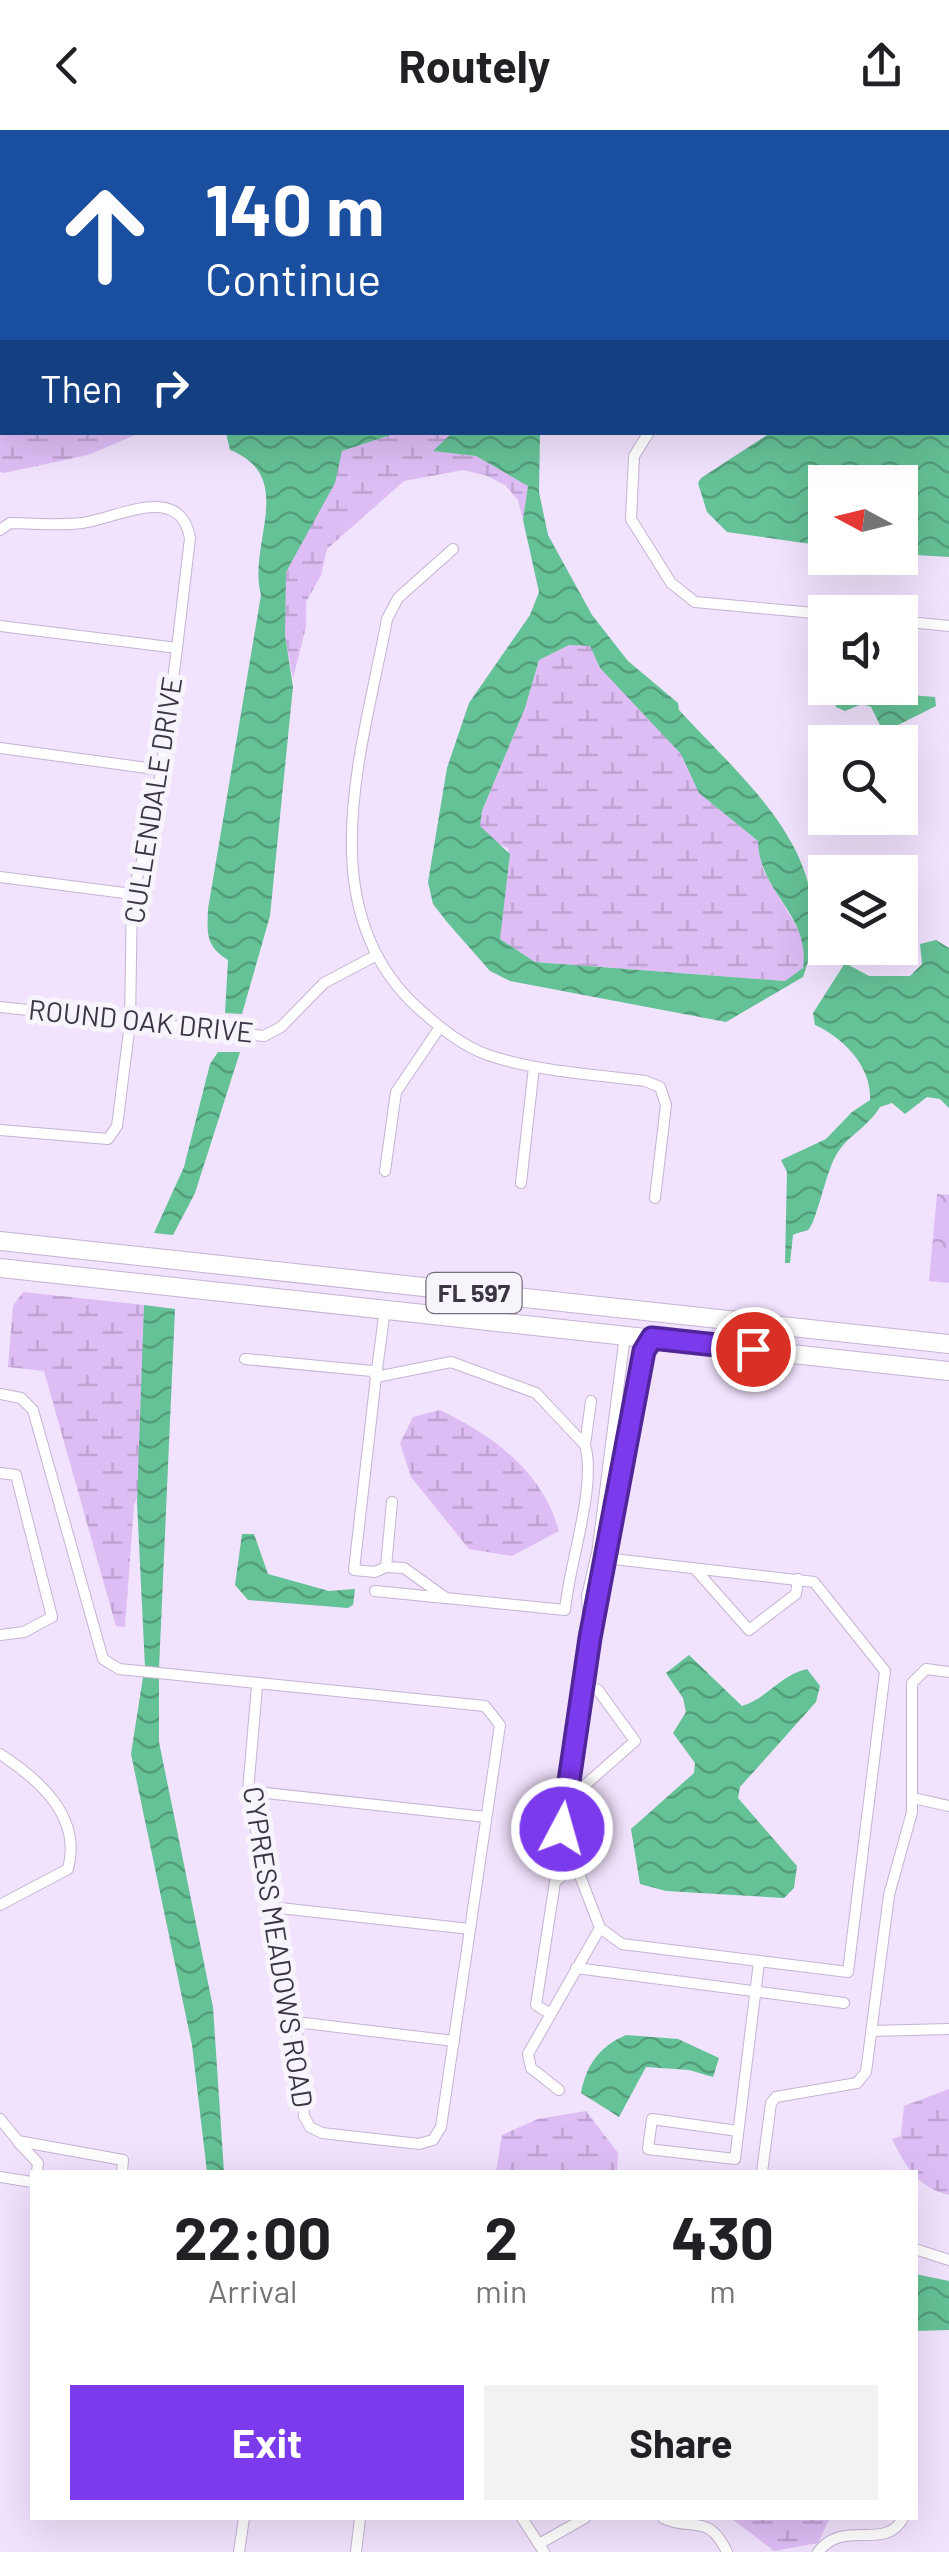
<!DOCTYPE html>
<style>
body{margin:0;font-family:Barlow,sans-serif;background:#f2f2f2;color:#202124;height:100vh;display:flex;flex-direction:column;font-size:38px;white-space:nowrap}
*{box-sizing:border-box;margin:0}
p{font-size:32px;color:#757577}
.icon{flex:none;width:55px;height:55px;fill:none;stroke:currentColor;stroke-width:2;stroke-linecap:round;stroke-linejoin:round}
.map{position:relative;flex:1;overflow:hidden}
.drawer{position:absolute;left:30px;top:2040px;width:888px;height:350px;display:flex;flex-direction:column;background:#fff;border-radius:0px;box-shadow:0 10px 40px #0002}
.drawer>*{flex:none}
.top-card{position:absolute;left:0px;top:0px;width:950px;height:305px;box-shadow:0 10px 40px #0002;background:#1a4fa0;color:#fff;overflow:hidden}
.needle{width:65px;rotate:277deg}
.fabs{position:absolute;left:808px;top:335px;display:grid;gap:20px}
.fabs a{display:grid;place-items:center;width:110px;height:110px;border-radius:0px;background:#fff;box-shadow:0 10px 40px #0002;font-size:50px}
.pin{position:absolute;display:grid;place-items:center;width:85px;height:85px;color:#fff;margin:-42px;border:5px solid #fff;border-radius:50%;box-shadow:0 2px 10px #0007}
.me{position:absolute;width:110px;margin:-55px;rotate:6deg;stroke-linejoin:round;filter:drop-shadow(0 0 8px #0008)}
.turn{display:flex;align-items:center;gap:35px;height:210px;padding:0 40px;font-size:45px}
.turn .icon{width:130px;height:130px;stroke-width:2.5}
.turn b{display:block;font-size:70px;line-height:85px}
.then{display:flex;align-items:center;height:95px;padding:0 40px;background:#0003;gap:20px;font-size:38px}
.eta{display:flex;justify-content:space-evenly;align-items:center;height:170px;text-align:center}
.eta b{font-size:60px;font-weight:700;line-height:70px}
.primary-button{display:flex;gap:20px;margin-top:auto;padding:20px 40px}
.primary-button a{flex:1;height:115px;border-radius:0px;background:#7c3aed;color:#fff;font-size:40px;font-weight:700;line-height:115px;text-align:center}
.primary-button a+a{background:#f2f2f2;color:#202124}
header{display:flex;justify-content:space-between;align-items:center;height:130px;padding:0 40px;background:#fff;font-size:45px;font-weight:700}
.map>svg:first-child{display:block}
.forest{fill:url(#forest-crowns)}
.wetland{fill:url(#wetland-marsh)}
.water{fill:url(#water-waves);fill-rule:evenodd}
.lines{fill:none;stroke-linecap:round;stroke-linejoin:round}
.minor-casing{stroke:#c6b3d3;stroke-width:12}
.tertiary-casing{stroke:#c6b3d3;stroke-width:16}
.primary-casing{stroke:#c6b3d3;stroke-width:20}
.minor{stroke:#fff;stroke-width:10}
.tertiary{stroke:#fff;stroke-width:14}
.primary{stroke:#fff;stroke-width:18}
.route-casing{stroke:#51269a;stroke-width:25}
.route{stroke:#7c3aed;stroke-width:18}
.labels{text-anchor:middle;stroke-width:10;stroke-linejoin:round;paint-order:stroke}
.shield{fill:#f8f4fb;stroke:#746e7a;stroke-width:2.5}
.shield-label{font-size:25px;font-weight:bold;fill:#3c3542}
.street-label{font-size:28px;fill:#3c3542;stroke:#f8f4fb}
</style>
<header><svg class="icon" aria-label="back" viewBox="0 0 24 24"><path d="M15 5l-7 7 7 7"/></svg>Routely<svg class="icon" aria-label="share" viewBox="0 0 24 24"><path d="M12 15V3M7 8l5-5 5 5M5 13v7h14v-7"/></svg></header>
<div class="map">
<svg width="949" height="2422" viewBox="0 0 949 2422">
<defs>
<pattern id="forest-crowns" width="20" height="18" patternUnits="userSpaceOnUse" patternTransform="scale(2.5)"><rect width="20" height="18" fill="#debdf5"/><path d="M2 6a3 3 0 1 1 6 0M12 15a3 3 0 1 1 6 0" fill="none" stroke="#bfa3d3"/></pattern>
<pattern id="wetland-marsh" width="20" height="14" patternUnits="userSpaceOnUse" patternTransform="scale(2.5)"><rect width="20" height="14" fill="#debdf5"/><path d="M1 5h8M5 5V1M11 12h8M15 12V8" fill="none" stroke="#bfa3d3"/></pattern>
<pattern id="water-waves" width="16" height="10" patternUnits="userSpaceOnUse" patternTransform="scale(2.5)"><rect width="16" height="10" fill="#65c196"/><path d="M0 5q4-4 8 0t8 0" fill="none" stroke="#549e7c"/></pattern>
</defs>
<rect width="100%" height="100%" fill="#f1e2fd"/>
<path class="forest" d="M937,1064L949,1065V1153L929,1151Z"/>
<g class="wetland">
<path d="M0,302L140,303L88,325L4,343L0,342Z"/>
<path d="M397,303H452L434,321L476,326L529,356L523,390L518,370L505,355L485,345L463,340L404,351L327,419L321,445L306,472V497L293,548C287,517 276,471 287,440C301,398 332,366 342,321Z"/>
<path d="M569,515L590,516L600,538L682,624L699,663L758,711L763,740L807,815L803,838L785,851L535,832L500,809C498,777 512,749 508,718L491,711L479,696L482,681L525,578L539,530Z"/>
<path d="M23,1162L144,1175L140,1360L134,1375L125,1497L116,1496L44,1241L8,1237L13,1176Z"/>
<path d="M440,1280C495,1307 542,1341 559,1401L512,1426L469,1419L411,1347L400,1313L413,1287Z"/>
<path d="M949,1959V2065C917,2057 906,2037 892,2009L901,2006L904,1976Z"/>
<path d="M586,1981L618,2023L617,2042H496L502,2005L538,1989Z"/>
<path d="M731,2388H830L818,2413L774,2421Z"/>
</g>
<g class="water">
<path d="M134,0H583L585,2H134Z"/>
<path d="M949,256V427L900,424V352H825V416L727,402L707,382L698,353L701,348L770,303L948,302Z"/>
<path d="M226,303H397L342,321L335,353L286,442L285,505L293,557L270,786L242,884L225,883L228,830C206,816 207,805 208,779L261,465C247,414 298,347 230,320Z"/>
<path d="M452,303H540L539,362L548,405L592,485L628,531L678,573L679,580C750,657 845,732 803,847L726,892L510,851L490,841L447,792L433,774L428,752L447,638L469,573L530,485L539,462L523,390L528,356L476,326L433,321ZM569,515L590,516L600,538L681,624L699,663L758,711C759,763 811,785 803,838L785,851L535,832L500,809L510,724L480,696L482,681L525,578L539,530Z"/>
<path d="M828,558L935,567L936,576L896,596L893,612H878L884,603L871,577L862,574L845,581L836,577Z"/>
<path d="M936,810L949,818V978L940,969L927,967L905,984L892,973L880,977C867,998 850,1004 838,1022C827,1036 816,1095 808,1100C803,1102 798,1102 793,1105L790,1133H785L787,1042L781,1030L826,1009L852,982L870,970C872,936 842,907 815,895L813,883L845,833L869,846H910L922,834L920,814Z"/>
<path d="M218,922H240L195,1063L173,1105L154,1103L184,1037L210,934Z"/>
<path d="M144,1175L175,1179L159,1539L145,1537L137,1372Z"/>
<path d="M242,1404H254L268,1444L329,1461L355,1459L353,1475L348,1478L248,1470L235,1455Z"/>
<path d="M689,1525L742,1576C768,1568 780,1545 807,1539L820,1556L816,1572L740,1657L738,1668L797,1736L794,1758L784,1768L666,1761L640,1754L631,1699L694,1643L695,1633L673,1603L686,1582L683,1568L666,1543Z"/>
<path d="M143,1547L159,1549V1612L213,1877L224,2042H207L192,1915L131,1624Z"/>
<path d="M626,1905L678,1909L719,1928L713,1947L689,1940L646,1937L619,1987L581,1963C586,1935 600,1916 626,1905Z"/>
<path d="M915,2144L949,2151V2200L915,2201Z"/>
</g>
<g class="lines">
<defs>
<g id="minor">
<path d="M791,0L795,2"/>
<path d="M77,2L78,0"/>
<path d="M805,2L807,0"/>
<path d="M948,35L949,34"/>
<path d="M649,302L634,326L631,389L671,453L695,472L825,484"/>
<path d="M0,400L10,393C33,393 59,396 82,393C118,388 180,352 190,408L177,518L0,496"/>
<path d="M453,419L398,468L387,489C364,616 307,777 418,878C438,896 462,916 488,925C538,942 593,944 645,951L660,957L666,975L655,1068"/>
<path d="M900,491L949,496"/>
<path d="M0,618L162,640"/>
<path d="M0,747L132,764"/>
<path d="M0,877L264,906L281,897L324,853L375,826"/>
<path d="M0,1000L108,1009L117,996L130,893L132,764L155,688L177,518"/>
<path d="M385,1041L396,962L440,897"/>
<path d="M521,1053L534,937"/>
<path d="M385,1179L376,1247L451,1232L536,1263L585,1315L591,1271"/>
<path d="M245,1229L372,1241L376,1247L354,1440L375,1442L386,1437"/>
<path d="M0,1264L21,1268L33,1280L103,1529L119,1539L485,1576L500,1595L441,1997L433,2010L419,2014L322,2003L310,1997L304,1986L296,1892L248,1661L257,1556"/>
<path d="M0,1343L16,1345L52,1487L24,1502L0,1505"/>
<path d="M392,1372L386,1437L404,1438L446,1468L565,1480C569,1434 597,1356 585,1315"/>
<path d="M596,1427L814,1452L885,1541L848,1842L622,1814L600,1798L562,1699L590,1508L587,1466Z"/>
<path d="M596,1432L625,1205"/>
<path d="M696,1440L749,1500L796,1464L798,1449"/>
<path d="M375,1461L445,1468"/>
<path d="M594,1497L639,1236L652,1208"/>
<path d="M0,1624C40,1650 82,1687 68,1739L0,1775"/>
<path d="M566,1656H584L635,1611L598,1560L582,1554"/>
<path d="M248,1661L486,1687"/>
<path d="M913,1668L949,1676"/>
<path d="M271,1777L470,1799"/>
<path d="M576,1838L844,1873"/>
<path d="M549,1883L536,1875L555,1752L573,1736"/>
<path d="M296,1892L454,1911"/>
<path d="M872,1901L949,1899"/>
<path d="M559,1960L531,1938L528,1924L600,1798"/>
<path d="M0,1989L18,2011L123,2030L122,2042"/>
<path d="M738,2001L652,1989L648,2019L735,2029C743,1963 751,1898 759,1832"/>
<path d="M18,2012L38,2033L37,2042"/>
<path d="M762,2042L771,1973L776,1967L857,1953L866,1942L889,1765L912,1682V1553L926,1539L949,1542"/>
<path d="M0,2047L32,2052"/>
<path d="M915,2119L949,2130"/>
<path d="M522,2388L544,2422"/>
<path d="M663,2388C692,2402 708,2382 727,2422"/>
<path d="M539,2414L585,2388"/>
<path d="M239,2422L244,2388"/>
<path d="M356,2422L360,2388"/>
<path d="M818,2422C844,2388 886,2422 903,2388"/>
</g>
<g id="tertiary">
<path d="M31,2L34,0"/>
<path d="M0,26L2,24"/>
</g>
<g id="primary">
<path d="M0,1111L949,1214"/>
<path d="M0,1138L949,1241"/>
</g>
</defs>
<use href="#minor" class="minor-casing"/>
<use href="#tertiary" class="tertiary-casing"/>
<use href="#primary" class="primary-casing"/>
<use href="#minor" class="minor"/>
<use href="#tertiary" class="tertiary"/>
<use href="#primary" class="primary"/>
</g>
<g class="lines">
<defs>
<path id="route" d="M562,1699L590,1508L644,1221L652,1208L753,1219"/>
</defs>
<use href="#route" class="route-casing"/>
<use href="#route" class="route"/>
</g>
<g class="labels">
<rect class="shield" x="426.5" y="1143" width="95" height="40" rx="8"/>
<g class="shield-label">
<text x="474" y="1172">FL 597</text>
</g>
<g class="street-label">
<text transform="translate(153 670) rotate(-81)" y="10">CULLENDALE DRIVE</text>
<text transform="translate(141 891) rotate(6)" y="10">ROUND OAK DRIVE</text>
<text transform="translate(278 1817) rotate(81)" y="10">CYPRESS MEADOWS ROAD</text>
</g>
</g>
</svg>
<div class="fabs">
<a><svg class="needle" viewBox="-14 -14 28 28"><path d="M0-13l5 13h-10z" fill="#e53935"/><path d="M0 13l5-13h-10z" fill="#757577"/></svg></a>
<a><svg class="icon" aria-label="sound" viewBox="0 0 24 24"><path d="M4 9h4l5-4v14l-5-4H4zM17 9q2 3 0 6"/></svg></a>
<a><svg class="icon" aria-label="search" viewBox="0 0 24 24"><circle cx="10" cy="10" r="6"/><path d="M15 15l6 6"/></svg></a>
<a><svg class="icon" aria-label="layers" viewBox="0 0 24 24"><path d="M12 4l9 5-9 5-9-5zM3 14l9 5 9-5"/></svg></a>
</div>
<div class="pin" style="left:753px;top:1219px;background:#d93025"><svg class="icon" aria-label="arrive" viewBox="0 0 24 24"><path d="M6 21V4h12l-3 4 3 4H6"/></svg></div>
<svg class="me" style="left:562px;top:1699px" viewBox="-20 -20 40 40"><circle r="17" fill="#7c3aed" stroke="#fff" stroke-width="3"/><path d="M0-11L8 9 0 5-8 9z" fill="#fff"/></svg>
<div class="top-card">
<div class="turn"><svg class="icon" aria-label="ahead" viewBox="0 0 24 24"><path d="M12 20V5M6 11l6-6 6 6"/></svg><div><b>140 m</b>Continue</div></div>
<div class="then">Then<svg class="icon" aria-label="right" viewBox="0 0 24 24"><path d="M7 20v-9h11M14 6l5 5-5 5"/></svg></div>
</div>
<section class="drawer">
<div class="eta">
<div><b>22:00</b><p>Arrival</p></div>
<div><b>2</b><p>min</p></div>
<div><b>430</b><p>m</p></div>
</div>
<div class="primary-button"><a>Exit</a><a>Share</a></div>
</section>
</div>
